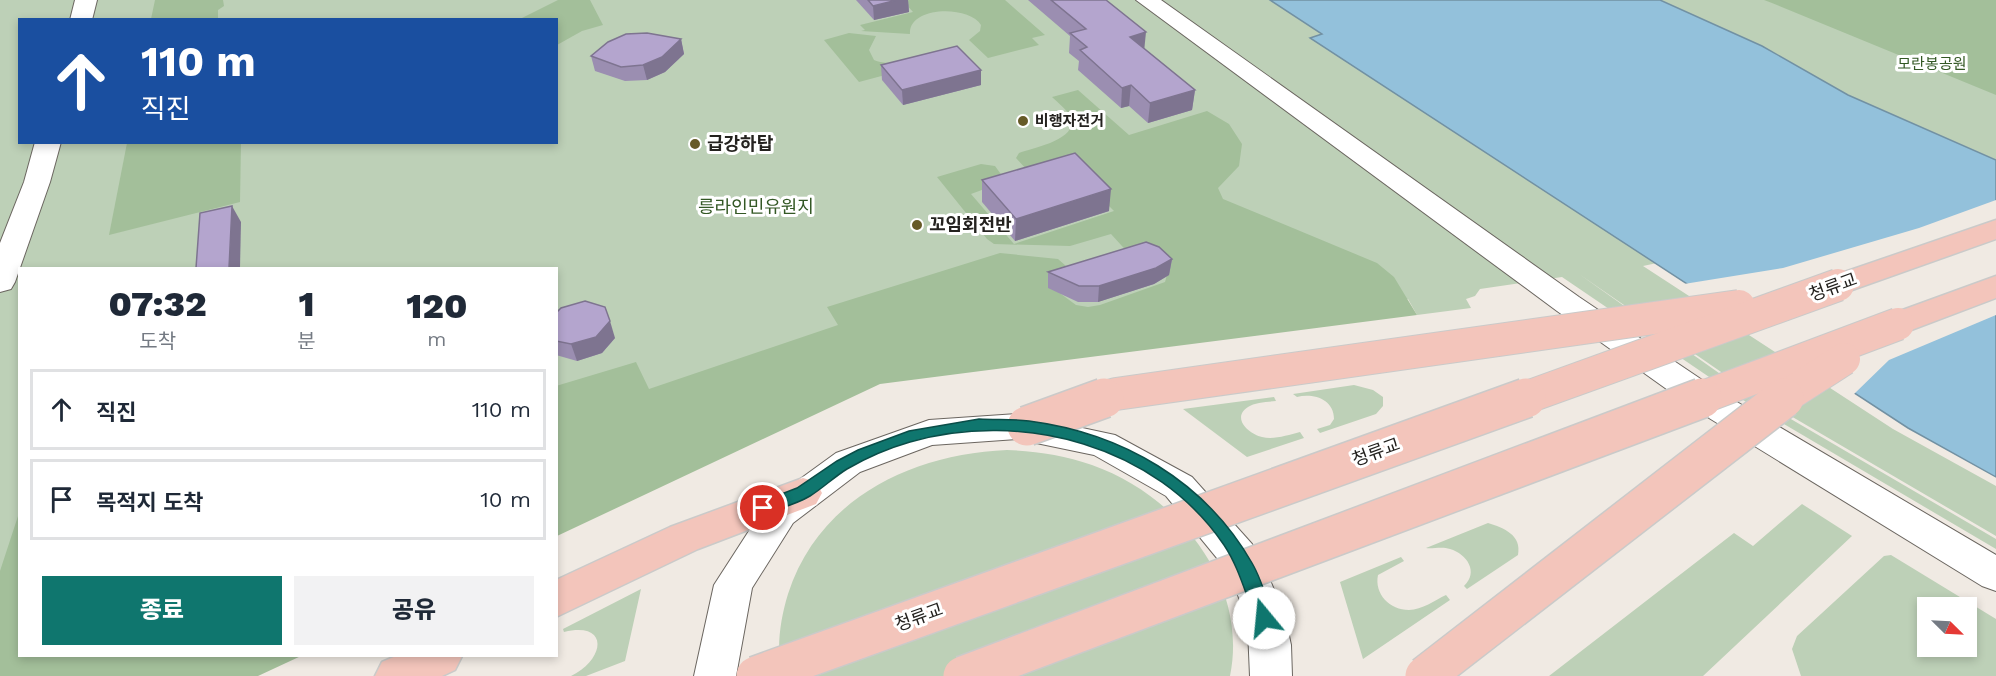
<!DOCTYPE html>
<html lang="ko">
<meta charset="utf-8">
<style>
body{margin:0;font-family:"Work Sans","Noto Sans KR",sans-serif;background:#f2f2f3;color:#1f2937;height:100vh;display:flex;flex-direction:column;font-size:22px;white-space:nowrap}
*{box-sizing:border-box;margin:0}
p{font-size:20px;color:#747a83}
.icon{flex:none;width:33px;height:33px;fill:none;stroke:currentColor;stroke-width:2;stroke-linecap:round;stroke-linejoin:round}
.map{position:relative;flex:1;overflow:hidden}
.panel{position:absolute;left:18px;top:267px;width:540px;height:390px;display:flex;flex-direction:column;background:#fff;border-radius:0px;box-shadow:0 3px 9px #0003}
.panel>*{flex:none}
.top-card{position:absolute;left:18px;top:18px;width:540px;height:126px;border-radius:0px;box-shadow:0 3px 9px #0003;background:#1a4fa0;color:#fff;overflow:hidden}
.needle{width:39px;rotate:114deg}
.tools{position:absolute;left:1917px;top:597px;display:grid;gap:12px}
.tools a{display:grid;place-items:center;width:60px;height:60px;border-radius:0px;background:#fff;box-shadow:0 3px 9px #0003;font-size:30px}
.pin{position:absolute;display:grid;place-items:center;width:51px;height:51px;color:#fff;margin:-26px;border:3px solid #fff;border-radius:50%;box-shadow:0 2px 6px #0007}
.me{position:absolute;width:66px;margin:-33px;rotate:343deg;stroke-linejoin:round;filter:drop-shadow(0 0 4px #0008)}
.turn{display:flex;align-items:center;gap:21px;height:126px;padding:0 24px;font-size:27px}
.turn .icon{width:78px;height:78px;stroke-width:2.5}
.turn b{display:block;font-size:42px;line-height:51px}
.eta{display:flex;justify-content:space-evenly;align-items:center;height:102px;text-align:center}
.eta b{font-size:36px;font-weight:800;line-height:42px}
.cta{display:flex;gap:12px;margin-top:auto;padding:12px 24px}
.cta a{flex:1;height:69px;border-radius:0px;background:#0f766e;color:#fff;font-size:24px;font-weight:800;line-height:69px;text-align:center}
.cta a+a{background:#f2f2f3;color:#1f2937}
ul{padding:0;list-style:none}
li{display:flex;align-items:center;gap:18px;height:81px;margin:0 12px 9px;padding:0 12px;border:3px solid #e0e1e3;border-radius:0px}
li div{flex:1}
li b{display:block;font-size:22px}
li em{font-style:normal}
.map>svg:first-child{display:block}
.green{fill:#bdd0b7;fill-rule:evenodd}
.forest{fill:#a3bf9a}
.water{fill:#93c1db;stroke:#7291a3;stroke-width:1.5}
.pier{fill:#f0eae3}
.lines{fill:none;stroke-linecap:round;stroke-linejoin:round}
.tertiary-casing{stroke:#6b6660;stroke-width:2}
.primary-casing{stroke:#cacac9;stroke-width:3}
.tertiary{fill:#fff;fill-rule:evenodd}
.primary{fill:#f3c5bb;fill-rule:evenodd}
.primary-bridge-far1-casing{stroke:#cacac9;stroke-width:34;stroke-linecap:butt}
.primary-bridge-casing{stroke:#cacac9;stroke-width:42;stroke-linecap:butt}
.primary-bridge-far1{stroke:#f3c5bb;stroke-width:32}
.primary-bridge{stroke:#f3c5bb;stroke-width:39}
.wall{fill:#9b8eb1}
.shaded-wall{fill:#7e7490}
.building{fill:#b4a5ce;stroke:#7e7490;stroke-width:1.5}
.route{fill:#0f766e;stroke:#0a4d48;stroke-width:1.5}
.poi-dot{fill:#665a27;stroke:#fff;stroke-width:2}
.labels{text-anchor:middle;stroke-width:6;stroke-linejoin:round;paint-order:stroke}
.far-park-label{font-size:15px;fill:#335824;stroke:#fff}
.far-poi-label{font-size:15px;font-weight:bold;fill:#24221f;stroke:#fff;text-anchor:start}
.poi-label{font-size:18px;font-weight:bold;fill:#24221f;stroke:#fff;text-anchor:start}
.park-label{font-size:18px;fill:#335824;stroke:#fff}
.street-label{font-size:18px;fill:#24221f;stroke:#fff}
</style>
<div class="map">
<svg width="1996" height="676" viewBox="0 0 1996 676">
<rect width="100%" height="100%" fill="#f0eae3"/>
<g class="green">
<path d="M0,0H1270L1323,34L1311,38L1657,263L1643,266L1893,429L1996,486V536L1753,394L1579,274L1750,395L1996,539V549L1743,400L1562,277L1480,289L1475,296L1466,299L1471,308L1417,315L1408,299L887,375L557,517L556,268H20V656L0,676ZM20,20H556V142H20Z"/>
<path d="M1660,0H1996V160L1848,95L1762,46Z"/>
<path d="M1354,385L1373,390L1383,397V406L1376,414L1320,433L1317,429L1330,425L1334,419C1334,399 1313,393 1297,397L1293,394Z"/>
<path d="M1274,397L1276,401C1267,402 1255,402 1248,407C1231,418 1249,434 1262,437C1274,440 1288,435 1300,432L1304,438L1247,457L1183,409Z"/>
<path d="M1007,450C1036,451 1064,455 1092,465C1177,495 1249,582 1230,676H782C776,649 780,620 788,594C819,498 912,454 1007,450Z"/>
<path d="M1802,504L1852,536L1703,676H1549L1734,533L1753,546Z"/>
<path d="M1488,523C1504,528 1522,535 1518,555L1467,589L1464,586C1479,572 1467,554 1450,549C1442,546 1433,549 1426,548Z"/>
<path d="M1891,555L1996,619V676H1801L1792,649L1797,636L1884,556ZM1928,608H1966V646H1928Z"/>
<path d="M1401,557L1404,561L1378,575C1374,594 1390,610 1409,610C1422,610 1435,600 1446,595L1450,600L1363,659L1340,582Z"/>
<path d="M641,589L625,661L586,676H571C606,659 609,621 564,632L563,629Z"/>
</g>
<g class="forest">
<path d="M155,0H223L224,6L218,10V19H151Z"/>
<path d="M558,0H590L603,25L582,31L557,45L556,20L520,19Z"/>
<path d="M902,0H1005L1045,35L1032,38L1039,45L988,58L969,40L980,31L981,25C969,5 908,6 910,34L861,31L865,30L860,25L913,12Z"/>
<path d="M1764,0H1996V95L1772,3Z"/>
<path d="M849,33L876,36L869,50L874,60C888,66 913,62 930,63L859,82L824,40Z"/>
<path d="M1078,90L1129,135L1207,111L1229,124L1242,144L1239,166L1218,188L1223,199L1377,263L1394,277L1417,315L880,384L557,536L556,386L636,362L649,389L838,325L827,307L1000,253L1058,259L1066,266L1069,275L1059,286L1061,294L1076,305L1088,307L1100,305L1165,282L1167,275L1132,257L1111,234L1070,246L994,244L987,239L937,177L981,164L995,166L1003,177L998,184L971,194L1014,244L1114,211L1067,164L1027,170L1016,158L1019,153C1033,148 1077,140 1071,119C1069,111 1058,103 1052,97Z"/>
<path d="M127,143H241L240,202L109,235Z"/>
<path d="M19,513L20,656H301L258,676H0V571Z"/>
</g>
<path class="water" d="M1270,0H1660L1762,46L1848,95L1996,160V477L1908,428L1310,38L1322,34Z"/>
<path class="pier" d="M1996,200V315L1889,360L1853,395L1684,284L1783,268L1919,228Z"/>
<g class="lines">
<defs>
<g id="tertiary">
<path d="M75,0H97L92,20H70Z"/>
<path d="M1136,0H1161L1579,297L1720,392L1996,555V591L1982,586L1696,410L1557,311Z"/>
<path d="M35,142H61L50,182L15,282L11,289L0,292V243L24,182Z"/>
<path d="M1017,414L1115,435L1192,477L1252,544L1260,557L1284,613L1291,645L1292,676H1250L1248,629L1239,598L1230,574L1166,496L1094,455L1017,439L932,445L860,472L793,523L752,588L736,676H694L714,585L767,503L836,453L929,420Z"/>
</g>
<g id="primary">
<path d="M1996,220V239L1838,295L1827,292L1822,285L1827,278Z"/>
<path d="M1996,276V298L1898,335L1886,332L1882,324L1886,316Z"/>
<path d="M803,478L816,482L822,493L816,504L698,549L556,617V580L670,527Z"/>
<path d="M396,656H462L455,670L442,676H375L382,662Z"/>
</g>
</defs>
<use href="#tertiary" class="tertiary-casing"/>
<use href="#primary" class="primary-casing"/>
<use href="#tertiary" class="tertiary"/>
<use href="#primary" class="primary"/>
<defs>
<g id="primary-bridge-far1">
<path d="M1099,399L1116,394L1739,306"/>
<path d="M1522,399L1838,285"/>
<path d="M1698,399L1898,324"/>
<path d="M1782,399L1844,359"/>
</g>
<g id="primary-bridge">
<path d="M1027,426L1104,398"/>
<path d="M756,676L1526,398"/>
<path d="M963,676L1702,398"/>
<path d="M1425,676L1784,398"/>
</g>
</defs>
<use href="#primary-bridge-far1" class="primary-bridge-far1-casing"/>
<use href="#primary-bridge" class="primary-bridge-casing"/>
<use href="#primary-bridge-far1" class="primary-bridge-far1"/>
<use href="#primary-bridge" class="primary-bridge"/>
</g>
<g class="wall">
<path d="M856,0H908L909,12L874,20Z"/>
<path d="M1028,0H1106L1145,49L1195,90L1192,110L1148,123L1129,106L1121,108L1078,70L1079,61L1069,53L1070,36Z"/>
<path d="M681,39L684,54L665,72L647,80L625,81L595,71L591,56Z"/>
<path d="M881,65L981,85L903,105L882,80Z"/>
<path d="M982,180L1109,211L1015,241L982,202Z"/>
<path d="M1172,259L1169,275L1154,284L1098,302H1078L1048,288V272Z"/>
<path d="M556,313L615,338L602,353L577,361L556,355Z"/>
</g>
<g class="shaded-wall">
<path d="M897,0H908L909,12L874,20L873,6Z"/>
<path d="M1146,32L1144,52L1130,37Z"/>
<path d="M681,39L684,54L665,72L647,80L643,65Z"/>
<path d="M981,70V85L903,105L902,90Z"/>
<path d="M1131,85L1129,106L1121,108L1122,88Z"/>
<path d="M1195,90L1192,110L1148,123L1150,103Z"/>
<path d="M1111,189L1109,211L1015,241L1016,219Z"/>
<path d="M232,206L241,222L240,268H229Z"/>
<path d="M1172,259L1169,275L1154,284L1098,302L1099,286Z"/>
<path d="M610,321L615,338L602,353L577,361L571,344Z"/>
</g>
<g class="building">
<path d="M868,0H897L873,6Z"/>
<path d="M1051,0H1106L1146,32L1130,37L1195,90L1150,103L1131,85L1122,88L1080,50L1087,47L1070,33L1086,29Z"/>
<path d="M647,33L681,39L662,57L643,65L621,67L591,56L608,42L626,34Z"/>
<path d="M957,46L981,70L902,90L881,65Z"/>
<path d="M1075,153L1111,189L1016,219L982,180Z"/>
<path d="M232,206L229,268H196L200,213Z"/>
<path d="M1146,242L1159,247L1172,259L1156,268L1099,286H1079L1048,272Z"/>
<path d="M585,301L605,307L610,321L596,337L571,344L556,341V313L561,308Z"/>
</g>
<path class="route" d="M979,419C996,420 1013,419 1029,421C1122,433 1205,481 1252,563C1262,580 1267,600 1273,618L1271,624L1264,626L1258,624C1246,597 1240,569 1224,545C1156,445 1022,410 910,442C889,448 866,458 847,469C834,477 823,488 810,496C797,504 778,509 763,514L758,512L755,508L758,503L797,488L837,461L858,450L909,431Z"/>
<g class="poi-dot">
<circle cx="1023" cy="121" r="6"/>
<circle cx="695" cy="144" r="6"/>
<circle cx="917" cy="225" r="6"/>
</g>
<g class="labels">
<g class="far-park-label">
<text x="1932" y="69">모란봉공원</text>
</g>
<g class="far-poi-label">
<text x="1035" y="126">비행자전거</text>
</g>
<g class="poi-label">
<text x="707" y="150">급강하탑</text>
<text x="929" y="231">꼬임회전반</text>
</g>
<g class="park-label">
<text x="756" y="213">릉라인민유원지</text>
</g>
<g class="street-label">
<text transform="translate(1833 287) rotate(-20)" y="6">청류교</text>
<text transform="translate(1376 452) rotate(-20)" y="6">청류교</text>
<text transform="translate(919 617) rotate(-20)" y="6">청류교</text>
</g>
</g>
</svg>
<div class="tools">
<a><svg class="needle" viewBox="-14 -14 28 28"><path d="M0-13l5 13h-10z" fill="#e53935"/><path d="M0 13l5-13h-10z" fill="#747a83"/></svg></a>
</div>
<div class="pin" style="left:763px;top:508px;background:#d93025"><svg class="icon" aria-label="arrive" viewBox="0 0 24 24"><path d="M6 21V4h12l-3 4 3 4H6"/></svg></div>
<svg class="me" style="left:1264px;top:618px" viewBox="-20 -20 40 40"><circle r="19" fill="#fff"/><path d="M0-13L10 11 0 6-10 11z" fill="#0f766e"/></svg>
<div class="top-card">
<div class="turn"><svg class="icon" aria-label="ahead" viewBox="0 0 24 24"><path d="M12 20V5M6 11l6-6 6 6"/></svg><div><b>110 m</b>직진</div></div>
</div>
<section class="panel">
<div class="eta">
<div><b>07:32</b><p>도착</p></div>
<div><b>1</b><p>분</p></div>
<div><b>120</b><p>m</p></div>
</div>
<ul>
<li><svg class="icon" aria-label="ahead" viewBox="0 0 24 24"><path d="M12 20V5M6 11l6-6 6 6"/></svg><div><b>직진</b></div><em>110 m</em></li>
<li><svg class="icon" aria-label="arrive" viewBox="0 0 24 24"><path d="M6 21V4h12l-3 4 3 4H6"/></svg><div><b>목적지 도착</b></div><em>10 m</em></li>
</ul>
<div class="cta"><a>종료</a><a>공유</a></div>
</section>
</div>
